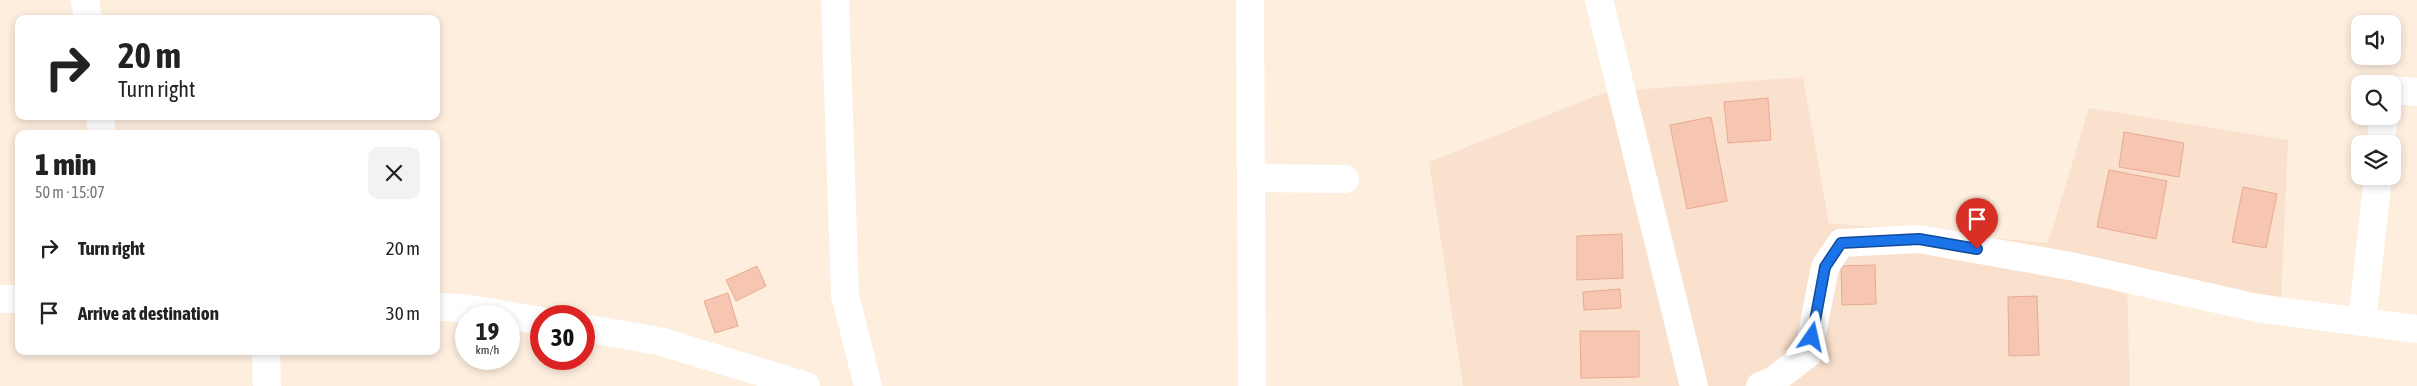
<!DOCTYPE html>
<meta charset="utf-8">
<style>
body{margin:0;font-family:"Asap Condensed",sans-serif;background:#f2f2f2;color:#222;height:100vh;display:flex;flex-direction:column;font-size:19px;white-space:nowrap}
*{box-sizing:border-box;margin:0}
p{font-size:16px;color:#767676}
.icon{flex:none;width:28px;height:28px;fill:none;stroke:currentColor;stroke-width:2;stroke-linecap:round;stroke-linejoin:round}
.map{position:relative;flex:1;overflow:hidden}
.panel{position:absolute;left:15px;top:130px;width:425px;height:225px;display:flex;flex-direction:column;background:#fff;border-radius:10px;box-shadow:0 2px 8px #0003}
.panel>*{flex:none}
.guide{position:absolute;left:15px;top:15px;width:425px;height:105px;border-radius:10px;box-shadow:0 2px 8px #0003;background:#fff;color:#222;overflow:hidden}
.tools{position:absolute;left:2351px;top:15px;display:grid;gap:10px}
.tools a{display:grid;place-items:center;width:50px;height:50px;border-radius:10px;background:#fff;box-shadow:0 2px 8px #0003;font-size:25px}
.speed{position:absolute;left:455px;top:305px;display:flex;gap:10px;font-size:25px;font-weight:700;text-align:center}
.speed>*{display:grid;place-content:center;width:65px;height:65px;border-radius:50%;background:#fff;box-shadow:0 2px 8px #0003;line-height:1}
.speed small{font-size:12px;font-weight:400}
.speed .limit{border:8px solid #d22;background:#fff;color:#111}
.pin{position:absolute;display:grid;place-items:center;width:42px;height:42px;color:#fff;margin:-51px -21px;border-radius:50% 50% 50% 0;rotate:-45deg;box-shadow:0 0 5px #0007}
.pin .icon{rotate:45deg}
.me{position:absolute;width:55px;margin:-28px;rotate:11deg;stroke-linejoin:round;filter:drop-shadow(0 0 4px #0008)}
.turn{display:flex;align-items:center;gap:18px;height:105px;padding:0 20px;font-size:22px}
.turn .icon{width:65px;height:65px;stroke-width:2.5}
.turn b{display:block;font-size:35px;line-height:42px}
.round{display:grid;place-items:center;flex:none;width:52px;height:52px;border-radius:10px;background:#f2f2f2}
.head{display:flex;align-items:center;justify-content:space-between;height:85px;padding:0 20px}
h1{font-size:30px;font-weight:800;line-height:38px}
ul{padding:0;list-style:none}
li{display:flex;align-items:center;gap:15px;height:65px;padding:0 20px}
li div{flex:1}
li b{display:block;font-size:19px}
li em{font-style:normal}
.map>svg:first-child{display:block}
.residential{fill:#f9e1ce}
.building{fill:#f6c6b3;stroke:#eaa992}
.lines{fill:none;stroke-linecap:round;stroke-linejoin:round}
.minor{stroke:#fff;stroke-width:28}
.route-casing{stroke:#114b97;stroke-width:12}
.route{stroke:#1a73e8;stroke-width:9}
</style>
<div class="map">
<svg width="2417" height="386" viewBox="0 0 2417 386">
<rect width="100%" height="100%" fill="#feeede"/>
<path class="residential" d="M1803,77L1829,223L2048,243L2089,108L2288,140L2281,303L2127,284L2130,386H1463L1429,162L1606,92Z"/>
<g class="building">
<path d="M1768,98L1771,140L1728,143L1724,102Z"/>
<path d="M1711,117L1727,201L1687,209L1670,125Z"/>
<path d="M2124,132L2184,143L2179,177L2119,167Z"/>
<path d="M2109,170L2167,181L2156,239L2097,227Z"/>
<path d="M2243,187L2277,194L2266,248L2232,242Z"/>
<path d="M1622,234L1623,278L1577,280V236Z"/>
<path d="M1875,265L1876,304L1842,305L1841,266Z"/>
<path d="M757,266L766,286L736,301L726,280Z"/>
<path d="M1620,289L1621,308L1584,310L1583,292Z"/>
<path d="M728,293L738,326L715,333L704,301Z"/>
<path d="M2037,296L2039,355L2009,356L2008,297Z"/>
<path d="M1580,331H1639V377L1581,378Z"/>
</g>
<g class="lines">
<g class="minor">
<path d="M85,0L88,19"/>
<path d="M835,0L845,295L868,386"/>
<path d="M1250,0L1252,386"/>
<path d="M1599,0L1694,386"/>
<path d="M2392,90L2417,92"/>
<path d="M100,116L102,134"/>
<path d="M2381,144L2384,116"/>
<path d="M1251,178L1345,179"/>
<path d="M0,299H19"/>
<path d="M436,307L464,308L541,321"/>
<path d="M2362,322L2378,176"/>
<path d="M584,328L659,341L806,386"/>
<path d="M266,351L267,386"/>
<path d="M1760,386L1774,380L1808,354L1825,267L1841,243L1919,239L2075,267L2257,308L2417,329"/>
</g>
</g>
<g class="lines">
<defs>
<path id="route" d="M1812,337L1825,267L1841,243L1919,239L1977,249"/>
</defs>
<use href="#route" class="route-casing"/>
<use href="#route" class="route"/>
</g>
</svg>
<div class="tools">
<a><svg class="icon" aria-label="sound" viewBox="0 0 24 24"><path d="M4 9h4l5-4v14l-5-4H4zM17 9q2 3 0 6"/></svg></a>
<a><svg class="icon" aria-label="search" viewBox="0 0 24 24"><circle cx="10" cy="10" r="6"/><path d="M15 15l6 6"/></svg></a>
<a><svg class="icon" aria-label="layers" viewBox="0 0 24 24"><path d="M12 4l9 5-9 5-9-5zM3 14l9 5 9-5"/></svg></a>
</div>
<div class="speed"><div>19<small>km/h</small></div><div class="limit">30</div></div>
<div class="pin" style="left:1977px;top:249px;background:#d93025"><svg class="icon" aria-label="arrive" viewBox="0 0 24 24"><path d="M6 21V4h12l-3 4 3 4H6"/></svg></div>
<svg class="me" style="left:1812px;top:337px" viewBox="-20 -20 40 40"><path d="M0-17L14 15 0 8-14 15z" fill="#1a73e8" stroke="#fff" stroke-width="4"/></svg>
<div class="guide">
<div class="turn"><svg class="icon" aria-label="right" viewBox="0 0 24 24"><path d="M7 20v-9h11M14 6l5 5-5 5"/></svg><div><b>20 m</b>Turn right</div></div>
</div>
<section class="panel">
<div class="head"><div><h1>1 min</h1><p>50 m · 15:07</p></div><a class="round"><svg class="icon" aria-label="close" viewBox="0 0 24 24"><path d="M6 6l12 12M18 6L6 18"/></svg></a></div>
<ul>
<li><svg class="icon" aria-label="right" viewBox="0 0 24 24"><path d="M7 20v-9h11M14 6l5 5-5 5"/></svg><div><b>Turn right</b></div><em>20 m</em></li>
<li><svg class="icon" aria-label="arrive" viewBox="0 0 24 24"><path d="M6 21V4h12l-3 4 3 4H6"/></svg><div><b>Arrive at destination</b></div><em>30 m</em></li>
</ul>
</section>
</div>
